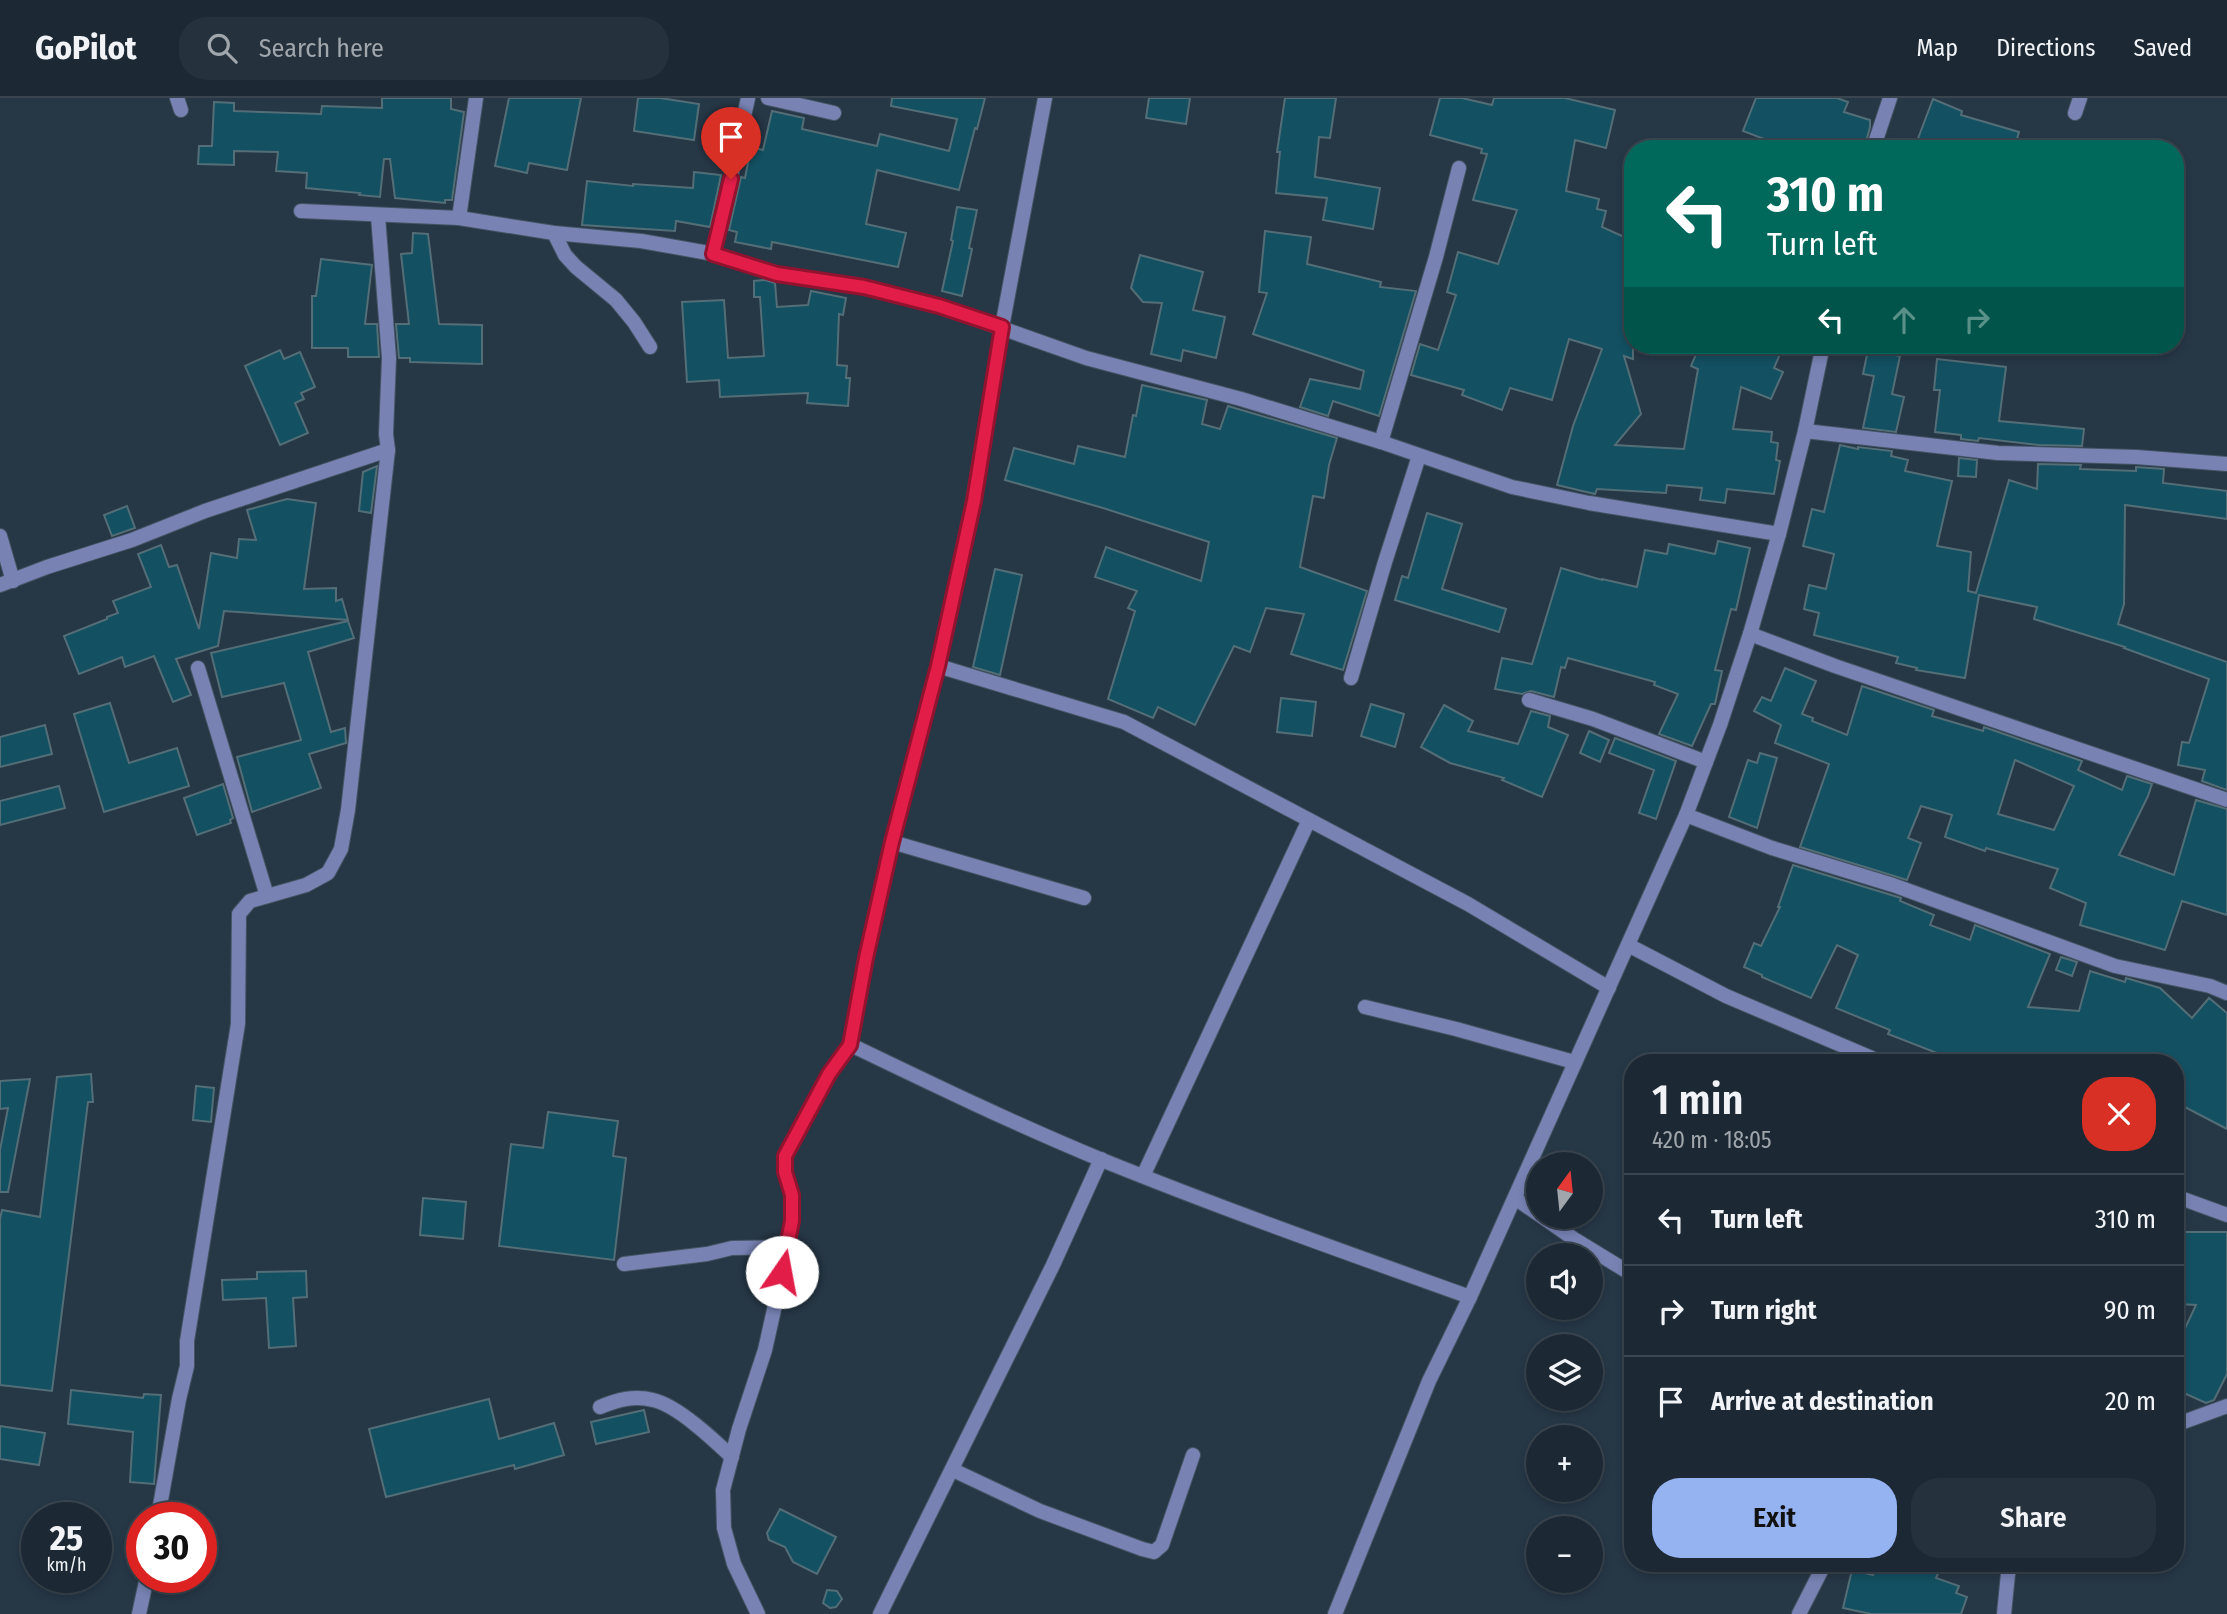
<!DOCTYPE html>
<meta charset="utf-8">
<style>
body{margin:0;font-family:"Fira Sans Condensed",sans-serif;background:#25313c;color:#f1f3f6;height:100vh;display:flex;flex-direction:column;font-size:26px;white-space:nowrap}
*{box-sizing:border-box;margin:0}
p{font-size:23px;color:#a0a6ac}
.icon{flex:none;width:38px;height:38px;fill:none;stroke:currentColor;stroke-width:2;stroke-linecap:round;stroke-linejoin:round}
.map{position:relative;flex:1;overflow:hidden}
.panel{position:absolute;left:1624px;top:956px;width:560px;height:518px;display:flex;flex-direction:column;background:#1c2934;border-radius:28px;box-shadow:0 4px 10px #0003,0 0 0 2px #3a454f}
.panel>*{flex:none}
.guide{position:absolute;left:1624px;top:42px;width:560px;height:214px;border-radius:28px;box-shadow:0 4px 10px #0003,0 0 0 2px #3a454f;background:#00695c;color:#fff;overflow:hidden}
.needle{width:46px;rotate:15deg}
.fabs{position:absolute;left:1526px;top:1054px;display:grid;gap:14px}
.fabs a{display:grid;place-items:center;width:77px;height:77px;border-radius:50%;background:#1c2934;box-shadow:0 4px 10px #0003,0 0 0 2px #3a454f;font-size:35px}
.speed{position:absolute;left:21px;top:1404px;display:flex;gap:14px;font-size:35px;font-weight:700;text-align:center}
.speed>*{display:grid;place-content:center;width:91px;height:91px;border-radius:50%;background:#1c2934;box-shadow:0 4px 10px #0003,0 0 0 2px #3a454f;line-height:1}
.speed small{font-size:18px;font-weight:400}
.speed .limit{border:10px solid #d22;background:#fff;color:#111}
.pin{position:absolute;display:grid;place-items:center;width:60px;height:60px;color:#fff;margin:-72px -30px;border-radius:50% 50% 50% 0;rotate:-45deg;box-shadow:0 0 7px #0007}
.pin .icon{rotate:45deg}
.me{position:absolute;width:77px;margin:-38px;rotate:12deg;stroke-linejoin:round;filter:drop-shadow(0 0 5px #0008)}
.turn{display:flex;align-items:center;gap:24px;height:147px;padding:0 28px;font-size:32px}
.turn .icon{width:91px;height:91px;stroke-width:2.5}
.turn b{display:block;font-size:49px;line-height:60px}
.lanes{display:flex;align-items:center;height:66px;padding:0 28px;background:#0003;justify-content:center;gap:35px;direction:ltr}
.lanes .off{opacity:.35}
.round{display:grid;place-items:center;flex:none;width:74px;height:74px;border-radius:28px;background:#25313c}
.overview{display:flex;align-items:center;justify-content:space-between;height:119px;padding:0 28px}
h1{font-size:42px;font-weight:600;line-height:52px}
.primary-button{display:flex;gap:14px;margin-top:auto;padding:14px 28px}
.primary-button a{flex:1;height:80px;border-radius:28px;background:#95b2f1;color:#111;font-size:28px;font-weight:600;line-height:80px;text-align:center}
.primary-button a+a{background:#25313c;color:#f1f3f6}
ul{padding:0;list-style:none}
li{display:flex;align-items:center;gap:21px;height:91px;padding:0 28px;border-top:2px solid #3a454f}
li div{flex:1}
li b{display:block;font-size:26px}
li em{font-style:normal}
header{display:flex;align-items:center;gap:42px;box-sizing:border-box;height:98px;padding:0 35px;background:#1c2934;border-bottom:2px solid #3a454f}
header strong{font-size:33px}
nav{display:flex;gap:38px;margin-inline-start:auto;font-size:24px}
.search{width:490px;height:63px;background:#25313c;display:flex;align-items:center;gap:18px;box-sizing:border-box;padding:0 24px;border-radius:28px;color:#a0a6ac;font-size:26px}
.map>svg:first-child{display:block}
.building{fill:#135061;stroke:#536e77;stroke-width:2;fill-rule:evenodd}
.lines{fill:none;stroke-linecap:round;stroke-linejoin:round}
.minor-casing{stroke:#445463;stroke-width:16}
.minor{stroke:#7883b4;stroke-width:14}
.route-casing{stroke:#92132f;stroke-width:18}
.route{stroke:#e11d48;stroke-width:12}
</style>
<header>
<strong>GoPilot</strong>
<div class="search"><svg class="icon" aria-label="search" viewBox="0 0 24 24"><circle cx="10" cy="10" r="6"/><path d="M15 15l6 6"/></svg>Search here</div>
<nav><a>Map</a><a>Directions</a><a>Saved</a></nav>
</header>
<div class="map">
<svg width="2227" height="1516" viewBox="0 0 2227 1516">
<rect width="100%" height="100%" fill="#263746"/>
<g class="building">
<path d="M382,0H451V11L464,14L452,102H445V105L395,100L390,61H384L380,99L359,97L360,95L306,90L307,75L276,73L278,54L234,53V67L198,66L199,48H212L214,4L234,5V13L321,16L322,8L382,10Z"/>
<path d="M509,0H581L567,72L529,65L527,75L495,68Z"/>
<path d="M638,0H660L699,6L694,42L634,33Z"/>
<path d="M892,0H985L977,31L975,30L959,92L877,72L866,126L906,135L898,169L772,144L771,151L735,144L737,134L729,132L741,79L745,80L751,49L763,52L772,13L804,20L802,31L877,48L880,36L949,53L957,21L891,8Z"/>
<path d="M1149,0H1190L1186,26L1146,20Z"/>
<path d="M1285,0H1336L1330,40L1319,39L1315,79L1380,90L1373,131L1323,122L1327,100L1276,95L1280,54H1277Z"/>
<path d="M1440,0H1462L1492,7L1494,0H1565L1615,12L1606,50L1575,42L1566,93L1599,101L1597,111L1606,113L1602,129L1633,143V261L1624,258L1641,316L1615,347L1684,351L1698,271L1691,268L1700,247H1784L1774,270L1783,274L1771,301L1741,289L1733,331L1772,334L1771,344L1778,345L1776,362L1780,363L1774,396L1727,391L1725,405L1700,402L1702,390L1667,387L1666,395L1597,391L1595,396L1557,387L1573,328L1602,251L1569,241L1552,302L1510,290L1502,312L1462,297L1464,292L1411,277L1420,246L1438,252L1456,197L1447,194L1458,154L1498,166L1517,112L1473,102L1487,56L1481,55L1482,51L1430,37Z"/>
<path d="M1756,0H1837L1848,4L1844,14L1870,22V29L1864,51H1790L1743,33Z"/>
<path d="M1933,1L1962,13L1961,17L2019,34L2014,51H1914Z"/>
<path d="M694,74L721,77L710,129L676,123L675,133L582,127L587,83L633,88V86L693,90Z"/>
<path d="M957,109L977,112L969,150L972,151L962,198L942,193L953,143L951,142Z"/>
<path d="M1265,133L1311,139L1307,166L1381,184L1380,189L1416,193L1379,318L1333,303L1328,318L1300,309L1310,281L1360,291L1364,273L1253,236L1267,195L1259,194Z"/>
<path d="M413,135L428,136L439,226L482,227V266L410,264V260H399L396,226H409L401,156L412,155Z"/>
<path d="M1140,157L1203,174L1193,212L1225,219L1216,260L1183,252L1181,263L1151,256L1162,205L1143,204L1131,190Z"/>
<path d="M321,161L372,167L365,226H377L379,259H348V250H312V198H316Z"/>
<path d="M765,182L775,185L777,209L808,207L811,193L846,200L843,217L839,216L837,267L847,268L846,280H850L848,308L807,305L808,295L720,299L719,282L687,284L682,204L724,202L728,260L764,258L760,199H754V183Z"/>
<path d="M280,252L284,261L300,254L315,289L301,295L304,301L295,305L308,335L280,347L245,268Z"/>
<path d="M1868,252L1900,258L1892,296L1904,299L1896,334L1863,330L1874,278L1863,276Z"/>
<path d="M1937,261L2006,269L1999,323L2084,331L2082,348L2039,347L1979,340L1978,343L1961,341V337L1935,334L1940,292H1934Z"/>
<path d="M1142,287L1207,302L1202,326L1220,331L1228,308L1337,340L1329,367L1324,400L1313,398L1300,469L1367,493L1343,572L1291,556L1304,516L1266,510L1250,554L1234,548L1195,627L1158,609L1153,620L1108,601L1135,513L1128,510L1137,493L1095,479L1106,449L1201,483L1209,444L1103,410L1005,382L1014,350L1074,366L1078,348L1125,359L1133,317L1136,318Z"/>
<path d="M1840,347L1858,351V349L1892,353L1891,358L1908,362L1905,373L1952,383L1937,448L1971,454L1968,493L1976,495L2009,382L2037,391L2038,366L2081,367L2080,371L2136,373V369L2164,371L2163,385L2227,393V421L2125,407L2124,506L2118,526L2227,564V692L2202,683L2205,672L2178,667L2182,644L2189,645L2209,581L2124,550L2125,549L2034,521L2037,509L1979,497L1965,580L1916,572L1917,570L1896,565L1898,559L1814,537L1819,515L1804,511L1809,487L1826,491L1834,456L1803,448L1812,411L1824,414Z"/>
<path d="M1959,360L1977,362L1976,379L1958,378Z"/>
<path d="M377,368L371,415L359,413L363,374Z"/>
<path d="M287,401L316,405L304,491L336,490V503L342,501L348,522L224,513L218,548L176,561L191,597L173,604L154,558L125,569L122,559L79,576L64,538L107,521V519L118,515L113,503L151,489L138,456L161,447L169,469L177,467L199,531L211,455L237,460L239,441L256,442L247,412Z"/>
<path d="M127,408L135,430L112,438L104,417Z"/>
<path d="M1427,415L1462,426L1442,491L1506,511L1499,534L1395,502L1402,478L1408,480Z"/>
<path d="M1718,443L1750,450L1736,512L1731,511L1715,572L1722,573L1715,606H1711L1692,648L1659,636L1678,596L1654,587L1655,584L1568,560L1565,570L1561,569L1554,599L1531,593L1522,596L1495,591L1502,560L1532,566L1561,470L1602,482V481L1637,489L1645,452L1667,456L1669,446L1715,456Z"/>
<path d="M995,471L1022,477L1000,577L973,569Z"/>
<path d="M348,523L354,540L308,554L331,634L345,630L346,645L309,656L321,690L252,714L237,659L301,642L284,585L222,599L211,555Z"/>
<path d="M1785,570L1816,583L1802,616L1813,620L1812,623L1847,637L1862,588L1934,612L1932,618L1983,633L1984,629L2082,663L2078,672L2122,692L2127,678L2152,686L2148,698L2119,757L2174,777L2196,702L2227,711V817L2182,803L2165,852L2080,827L2086,805L2050,790L2058,771L1986,750L1985,753L1945,739L1952,717L1921,708L1908,740L1921,745L1907,782L1800,749L1829,666L1775,645L1781,627L1754,613L1762,599L1771,603ZM2015,662L2074,688L2054,732L1998,716Z"/>
<path d="M1281,600L1316,604L1312,638L1277,634Z"/>
<path d="M110,605L129,665L177,650L189,688L104,714L74,616Z"/>
<path d="M1371,606L1404,616L1395,649L1361,638Z"/>
<path d="M1444,607L1473,623L1468,633L1518,646L1531,613L1550,618L1548,629L1568,637L1542,699L1502,682L1504,680L1450,665L1421,649Z"/>
<path d="M45,627L52,656L0,669V639Z"/>
<path d="M1589,633L1609,642L1600,664L1580,655Z"/>
<path d="M1615,640L1676,663L1656,721L1639,715L1654,672L1609,655Z"/>
<path d="M1760,655L1777,660L1757,730L1729,719L1748,662L1757,665Z"/>
<path d="M223,686L233,720L230,722L231,725L197,737L184,700Z"/>
<path d="M59,688L65,710L0,727V703Z"/>
<path d="M1793,767L1901,800L1900,803L1934,817L1930,827L1970,842L1975,827L2050,856L2028,909L2079,913L2090,873L2125,884L2126,880L2160,890L2192,920L2209,900L2227,915V1031L2175,1004V992L2181,982L2175,978V964H1960L1888,936L1890,932L1836,910L1858,857L1837,847L1811,900L1762,879V877L1744,869L1754,845L1761,848L1780,809H1778Z"/>
<path d="M2061,859L2077,864L2072,878L2056,872Z"/>
<path d="M91,976L93,1004H88L52,1293L0,1287V1121L2,1112L40,1119L57,979Z"/>
<path d="M30,981L8,1094H0V1052L8,1010L0,1011V983Z"/>
<path d="M196,988L214,990L211,1024L193,1022Z"/>
<path d="M548,1014L618,1023L613,1058L626,1060L614,1162L499,1148L511,1046L543,1050Z"/>
<path d="M423,1100L466,1104L463,1141L420,1137Z"/>
<path d="M2180,1134H2227V1276L2214,1302L2206,1305L2175,1291V1269L2184,1250L2180,1241L2196,1207L2179,1206Z"/>
<path d="M306,1173L307,1199L293,1200L296,1248L269,1250L266,1200L223,1202L222,1182L257,1181V1174Z"/>
<path d="M71,1292L143,1300L144,1296L161,1297L154,1386L130,1384L133,1334L68,1326Z"/>
<path d="M489,1301L499,1341L554,1325L564,1357L515,1371L514,1367L386,1399L369,1331Z"/>
<path d="M644,1312L649,1334L596,1346L591,1324Z"/>
<path d="M0,1328L45,1335L39,1367L0,1361Z"/>
<path d="M780,1411L836,1439L817,1476L793,1464L785,1449L769,1442L767,1435Z"/>
<path d="M1877,1465H1943L1936,1480L1959,1488L1956,1495L1967,1499L1961,1516H1871L1843,1510L1852,1472L1873,1477Z"/>
<path d="M827,1492L837,1493L842,1501L836,1509L830,1510L823,1505Z"/>
</g>
<g class="lines">
<defs>
<g id="minor">
<path d="M177,0L181,12"/>
<path d="M768,0L834,15"/>
<path d="M2075,15L2080,0"/>
<path d="M1873,51L1890,0"/>
<path d="M301,113L459,120L554,135L641,143L714,156L777,176L864,189L939,208L1086,260L1241,301L1381,344L1512,389L1589,405L1779,436"/>
<path d="M459,120L476,0"/>
<path d="M554,135L565,157L576,169L616,202L634,224L650,249"/>
<path d="M714,156L748,0"/>
<path d="M1805,333L1998,355L2136,359L2227,366"/>
<path d="M1381,344L1436,159L1459,70"/>
<path d="M0,438L13,483"/>
<path d="M0,487L47,469L132,442L205,413L388,352"/>
<path d="M1750,536L1835,568L2227,702"/>
<path d="M938,568L1124,624L1468,806L1609,890"/>
<path d="M198,570L267,798"/>
<path d="M1351,580L1385,464L1419,358"/>
<path d="M1529,602L1593,621L1706,664"/>
<path d="M1686,717L1772,750L1893,787L2115,868L2210,888L2227,895"/>
<path d="M892,744L1084,800"/>
<path d="M1628,847L1726,898L1881,964"/>
<path d="M1365,909L1456,931L1574,964"/>
<path d="M851,947C934,987 1017,1027 1102,1062C1223,1111 1347,1155 1470,1199"/>
<path d="M1143,1078L1309,722"/>
<path d="M2175,1098L2227,1117"/>
<path d="M1515,1100L1538,1116"/>
<path d="M1541,1118L1574,1141L1633,1177"/>
<path d="M624,1166L707,1156L732,1150L788,1149"/>
<path d="M600,1309C617,1302 634,1297 653,1302C677,1307 714,1342 732,1359"/>
<path d="M2175,1327L2227,1308"/>
<path d="M953,1372L1040,1413L1142,1451L1154,1454L1162,1447L1193,1357"/>
<path d="M158,1419L179,1301L187,1268V1243L238,926L239,816L250,803L306,787L328,775L341,751L348,712L388,352L386,336L389,260L378,118"/>
<path d="M139,1516L147,1479"/>
<path d="M758,1516L734,1466L724,1430L723,1392L739,1331L765,1252L788,1149L792,1123V1097L785,1074V1058L829,976L851,947L866,860L892,744L938,568L973,403L1002,229L1045,0"/>
<path d="M880,1516L1053,1167L1101,1061"/>
<path d="M1335,1516L1429,1283L1470,1199L1686,717L1720,627L1750,536L1779,436L1805,333L1823,247"/>
<path d="M1799,1516L1825,1465"/>
<path d="M2004,1516L2008,1476L2012,1465"/>
</g>
</defs>
<use href="#minor" class="minor-casing"/>
<use href="#minor" class="minor"/>
</g>
<g class="lines">
<defs>
<path id="route" d="M731,81L713,156L777,176L864,189L939,208L1002,229L974,403L938,568L892,744L866,860L850,947L829,976L785,1058V1074L792,1097V1123L782,1174"/>
</defs>
<use href="#route" class="route-casing"/>
<use href="#route" class="route"/>
</g>
</svg>
<div class="fabs">
<a><svg class="needle" viewBox="-14 -14 28 28"><path d="M0-13l5 13h-10z" fill="#e53935"/><path d="M0 13l5-13h-10z" fill="#a0a6ac"/></svg></a>
<a><svg class="icon" aria-label="sound" viewBox="0 0 24 24"><path d="M4 9h4l5-4v14l-5-4H4zM17 9q2 3 0 6"/></svg></a>
<a><svg class="icon" aria-label="layers" viewBox="0 0 24 24"><path d="M12 4l9 5-9 5-9-5zM3 14l9 5 9-5"/></svg></a>
<a>+</a>
<a>−</a>
</div>
<div class="speed"><div>25<small>km/h</small></div><div class="limit">30</div></div>
<div class="pin" style="left:731px;top:81px;background:#d93025"><svg class="icon" aria-label="arrive" viewBox="0 0 24 24"><path d="M6 21V4h12l-3 4 3 4H6"/></svg></div>
<svg class="me" style="left:782px;top:1174px" viewBox="-20 -20 40 40"><circle r="19" fill="#fff"/><path d="M0-13L10 11 0 6-10 11z" fill="#e11d48"/></svg>
<div class="guide">
<div class="turn"><svg class="icon" aria-label="left" viewBox="0 0 24 24"><path d="M17 20v-9H6M10 6l-5 5 5 5"/></svg><div><b>310 m</b>Turn left</div></div>
<div class="lanes"><svg class="icon" aria-label="left" viewBox="0 0 24 24"><path d="M17 20v-9H6M10 6l-5 5 5 5"/></svg><svg class="icon off" aria-label="ahead" viewBox="0 0 24 24"><path d="M12 20V5M6 11l6-6 6 6"/></svg><svg class="icon off" aria-label="right" viewBox="0 0 24 24"><path d="M7 20v-9h11M14 6l5 5-5 5"/></svg></div>
</div>
<section class="panel">
<div class="overview"><div><h1>1 min</h1><p>420 m · 18:05</p></div><a class="round" style="background:#d93025;color:#fff"><svg class="icon" aria-label="close" viewBox="0 0 24 24"><path d="M6 6l12 12M18 6L6 18"/></svg></a></div>
<ul>
<li><svg class="icon" aria-label="left" viewBox="0 0 24 24"><path d="M17 20v-9H6M10 6l-5 5 5 5"/></svg><div><b>Turn left</b></div><em>310 m</em></li>
<li><svg class="icon" aria-label="right" viewBox="0 0 24 24"><path d="M7 20v-9h11M14 6l5 5-5 5"/></svg><div><b>Turn right</b></div><em>90 m</em></li>
<li><svg class="icon" aria-label="arrive" viewBox="0 0 24 24"><path d="M6 21V4h12l-3 4 3 4H6"/></svg><div><b>Arrive at destination</b></div><em>20 m</em></li>
</ul>
<div class="primary-button"><a>Exit</a><a>Share</a></div>
</section>
</div>
